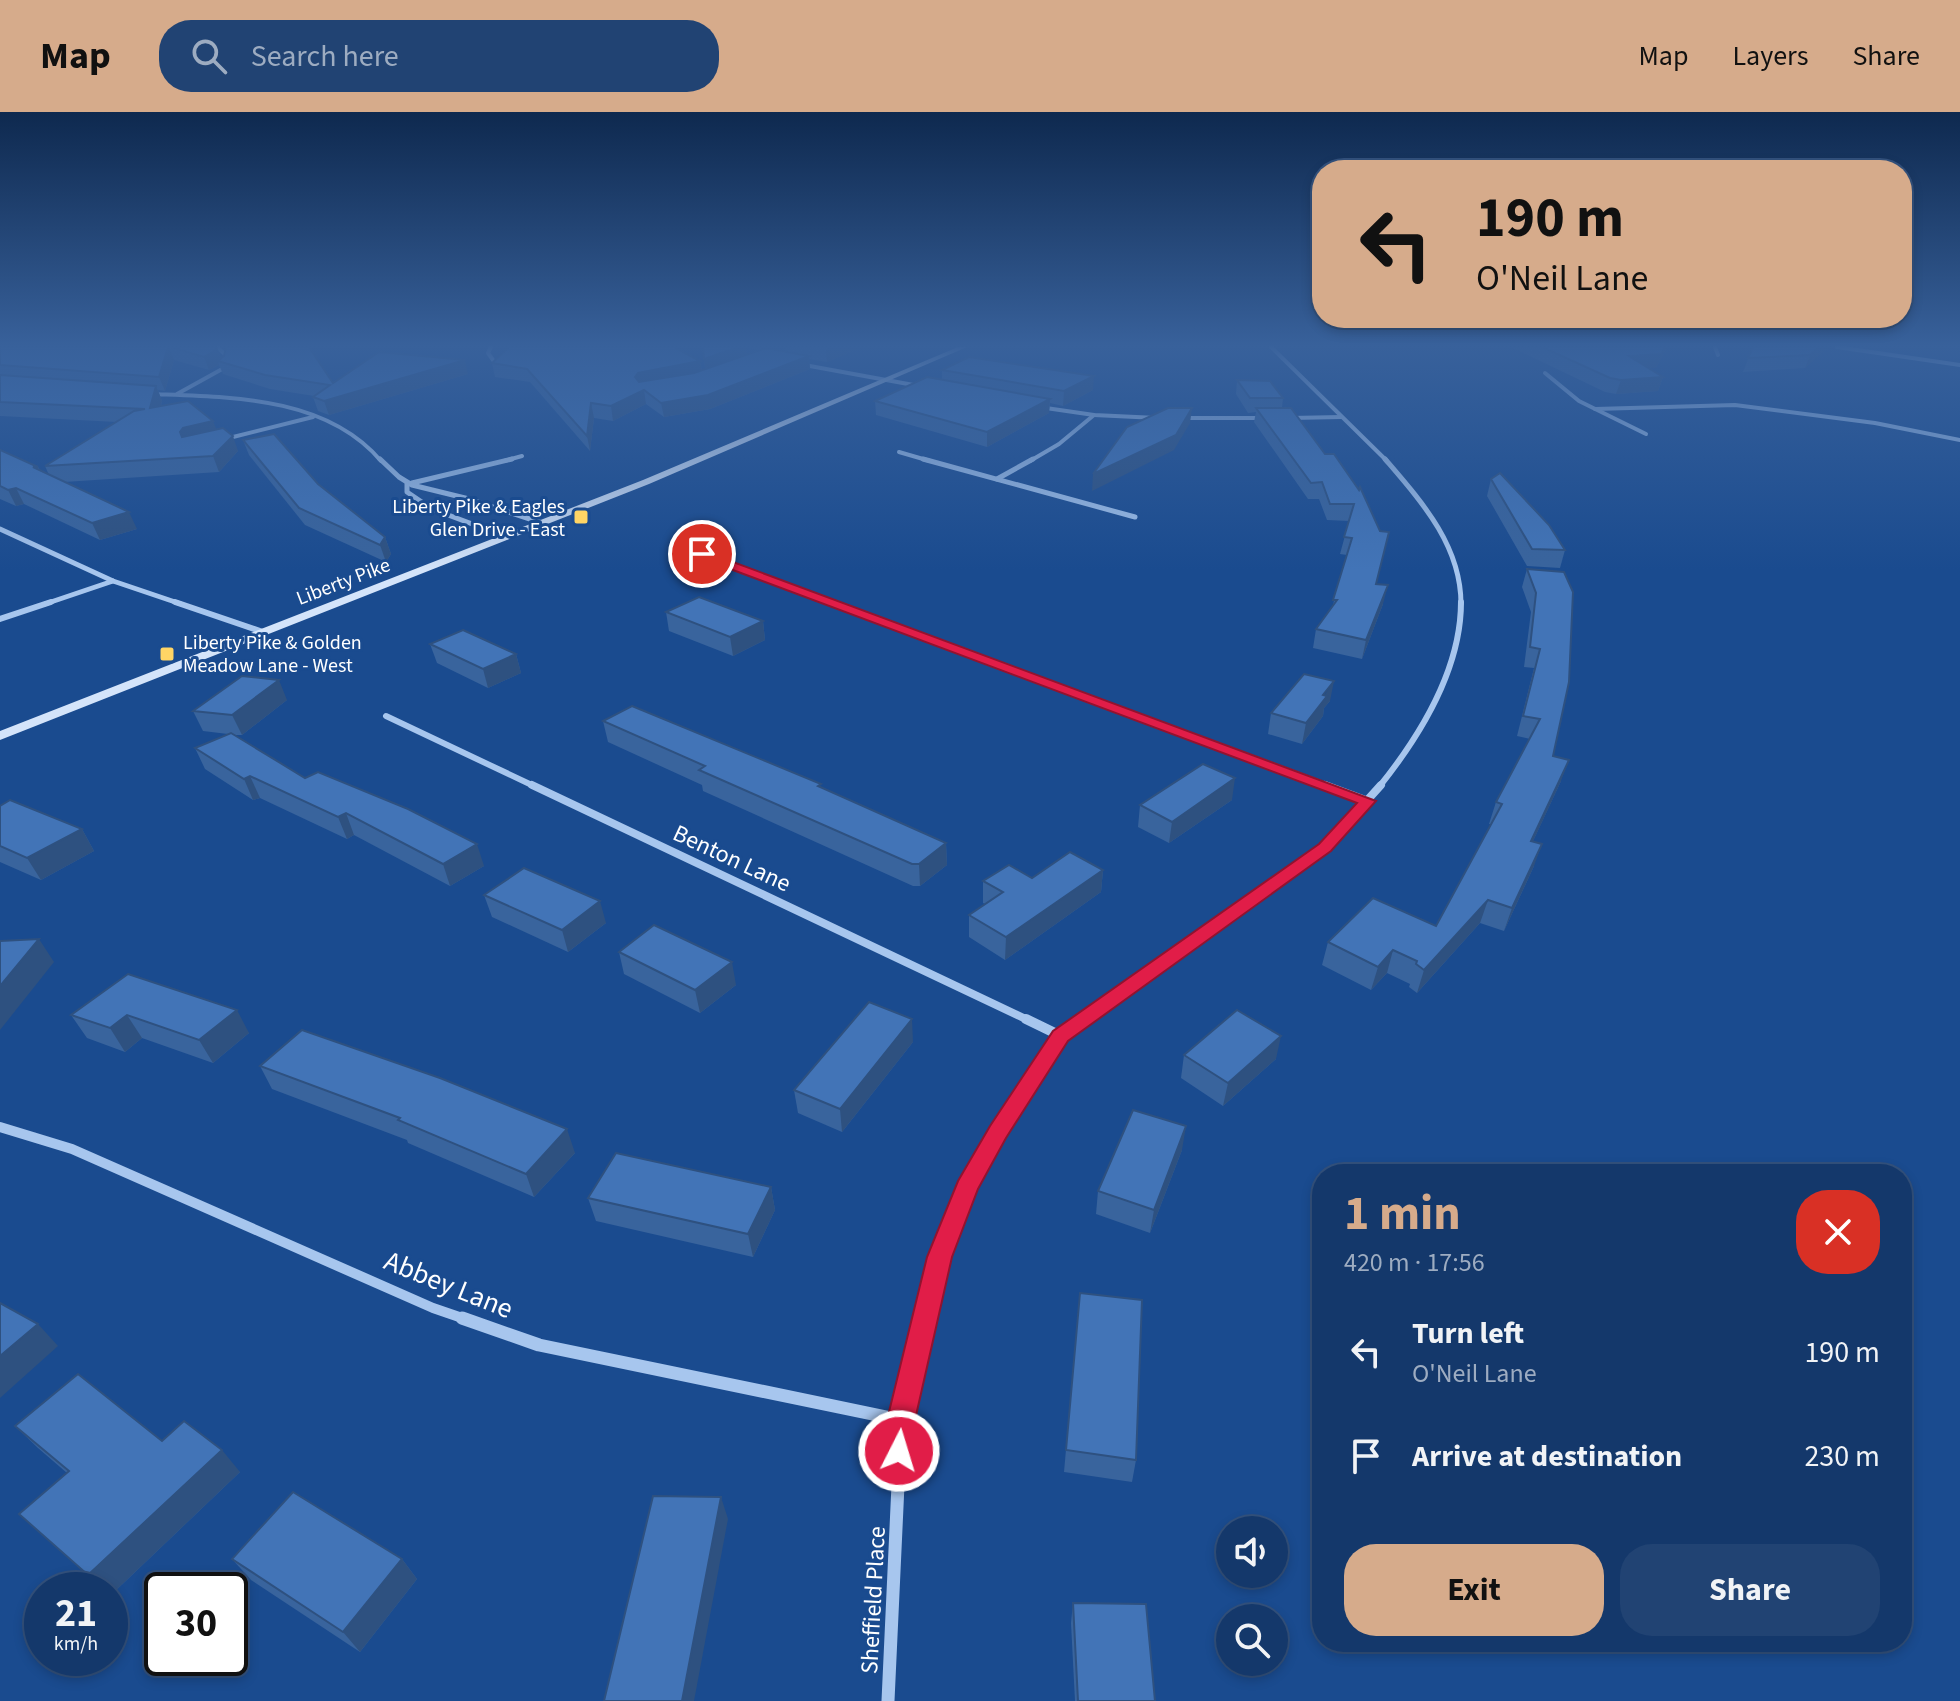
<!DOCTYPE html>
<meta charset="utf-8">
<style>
body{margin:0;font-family:"Source Sans 3",sans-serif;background:#214373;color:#f1f3f6;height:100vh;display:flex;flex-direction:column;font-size:30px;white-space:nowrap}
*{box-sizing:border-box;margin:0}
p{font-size:26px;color:#9dacc1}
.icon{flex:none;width:44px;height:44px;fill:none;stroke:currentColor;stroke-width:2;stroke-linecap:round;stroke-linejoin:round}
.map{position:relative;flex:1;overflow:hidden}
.details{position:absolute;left:1312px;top:1052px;width:600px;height:488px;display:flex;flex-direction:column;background:#14386b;border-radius:32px;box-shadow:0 4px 12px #0003,0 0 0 2px #33527e}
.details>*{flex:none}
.hud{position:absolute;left:1312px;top:48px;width:600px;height:168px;border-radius:32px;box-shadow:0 4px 12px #0003,0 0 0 2px #33527e;background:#d6ab8b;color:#111;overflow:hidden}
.buttons{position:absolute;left:1216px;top:1404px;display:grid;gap:16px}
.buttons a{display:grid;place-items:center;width:72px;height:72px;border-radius:50%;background:#14386b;box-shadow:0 4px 12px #0003,0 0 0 2px #33527e;font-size:40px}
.speed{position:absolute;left:24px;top:1460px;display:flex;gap:16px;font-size:40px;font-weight:700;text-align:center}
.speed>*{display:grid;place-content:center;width:104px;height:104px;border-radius:50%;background:#14386b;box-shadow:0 4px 12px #0003,0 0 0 2px #33527e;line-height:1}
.speed small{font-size:20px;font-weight:400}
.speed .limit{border:4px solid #111;border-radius:12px;background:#fff;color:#111}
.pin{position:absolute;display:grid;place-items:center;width:68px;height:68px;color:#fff;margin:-34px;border:4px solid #fff;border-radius:50%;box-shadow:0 2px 8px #0007}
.me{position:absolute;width:88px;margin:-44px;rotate:5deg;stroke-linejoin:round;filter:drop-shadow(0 0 6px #0008)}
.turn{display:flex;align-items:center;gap:28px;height:168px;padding:0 32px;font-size:36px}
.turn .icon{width:104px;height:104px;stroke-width:2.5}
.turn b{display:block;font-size:56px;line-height:68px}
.round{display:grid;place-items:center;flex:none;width:84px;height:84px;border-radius:32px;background:#214373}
.summary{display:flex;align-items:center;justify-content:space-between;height:136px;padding:0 32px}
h1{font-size:48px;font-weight:700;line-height:60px;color:#d6ab8b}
.button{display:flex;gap:16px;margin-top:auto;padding:16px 32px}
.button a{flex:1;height:92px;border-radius:32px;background:#d6ab8b;color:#111;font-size:32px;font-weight:700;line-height:92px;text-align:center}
.button a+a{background:#214373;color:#f1f3f6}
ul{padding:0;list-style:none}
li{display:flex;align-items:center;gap:24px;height:104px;padding:0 32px}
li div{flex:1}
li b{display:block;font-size:30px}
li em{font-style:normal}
header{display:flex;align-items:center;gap:48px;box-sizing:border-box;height:112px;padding:0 40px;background:#d6ab8b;color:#111}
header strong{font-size:38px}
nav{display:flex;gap:44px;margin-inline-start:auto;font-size:28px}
.search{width:560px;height:72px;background:#214373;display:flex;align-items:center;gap:20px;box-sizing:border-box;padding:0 28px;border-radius:32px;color:#9dacc1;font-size:30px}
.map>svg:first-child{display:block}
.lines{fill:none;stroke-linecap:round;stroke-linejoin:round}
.street-far5{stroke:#a7c6ee;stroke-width:4}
.street-far4{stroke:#a7c6ee;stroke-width:5}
.street-far3{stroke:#a7c6ee;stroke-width:6}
.street-far2{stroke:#a7c6ee;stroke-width:8}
.street-far1{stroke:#a7c6ee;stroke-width:10}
.street{stroke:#a7c6ee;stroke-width:13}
.secondary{fill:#d4e4fa;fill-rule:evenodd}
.wall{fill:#39649d;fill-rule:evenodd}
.shaded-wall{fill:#2e5180}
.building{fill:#4274b7;stroke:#2e5180;stroke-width:2}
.route{fill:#e11d48;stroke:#92132f;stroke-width:2}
.poi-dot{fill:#ffd565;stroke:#1a4b8f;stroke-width:3}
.labels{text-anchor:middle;stroke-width:6;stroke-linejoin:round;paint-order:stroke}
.far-poi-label{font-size:20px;fill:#fff;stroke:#1a4b8f;text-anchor:end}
.far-street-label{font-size:20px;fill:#fff;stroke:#1a4b8f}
.street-label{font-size:24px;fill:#fff;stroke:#1a4b8f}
.near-street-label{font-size:28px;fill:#fff;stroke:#1a4b8f}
</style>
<header>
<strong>Map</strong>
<div class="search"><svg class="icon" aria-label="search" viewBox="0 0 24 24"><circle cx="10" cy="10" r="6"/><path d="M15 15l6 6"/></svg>Search here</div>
<nav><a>Map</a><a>Layers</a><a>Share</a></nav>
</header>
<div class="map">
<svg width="1960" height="1589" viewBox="0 0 1960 1589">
<rect width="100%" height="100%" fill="#1a4b8f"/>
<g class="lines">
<g class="street-far5">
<path d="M491,235L488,241L493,248"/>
<path d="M1271,235L1387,349"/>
<path d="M1715,235L1718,243"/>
<path d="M1837,235L1960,253"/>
<path d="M799,252L919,274"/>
<path d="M1545,261L1579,289L1646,322"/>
<path d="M151,282C230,285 326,284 381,349"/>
<path d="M177,282L224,256L227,244L217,235"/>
<path d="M1039,295L1094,303L1157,306"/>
<path d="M1595,297L1735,293L1875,311L1960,328"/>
<path d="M1182,306H1265"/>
<path d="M1290,306L1341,305"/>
<path d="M225,327L313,305"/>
<path d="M899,340L930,349"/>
<path d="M504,349L522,344"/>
<path d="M1030,349L1059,332L1094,303"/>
</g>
<g class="street-far4">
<path d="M380,347L399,365L412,373L465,386L542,411"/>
<path d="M923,347L1135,405"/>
<path d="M1385,347C1421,389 1461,433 1461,492"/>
<path d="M997,367L1033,347"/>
<path d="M412,371L512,347"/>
<path d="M407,372V380L432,397L507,425"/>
<path d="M0,417L113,469L181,492"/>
<path d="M702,442L837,492"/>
<path d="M45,492L113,469"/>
</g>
<g class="street-far3">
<path d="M175,490L263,520"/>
<path d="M831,490L1331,675"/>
<path d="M0,507L51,490"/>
<path d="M386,604L536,675"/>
<path d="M1379,675C1420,624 1461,558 1461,490"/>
</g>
<g class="street-far2">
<path d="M532,673L1030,909"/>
<path d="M1325,673L1368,689"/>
<path d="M1082,909L1325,735L1381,673"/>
</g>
<g class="street-far1">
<path d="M1026,907L1061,924"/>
<path d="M0,1015L72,1037L433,1196L468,1208"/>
<path d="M924,1208C946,1117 971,1061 1022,983C1042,953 1055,928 1084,907"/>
</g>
<g class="street">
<path d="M462,1206L539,1233L901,1308"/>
<path d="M888,1589L901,1308L925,1206"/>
</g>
<path class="secondary" d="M958,235H967L649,372L0,628V619L643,368Z"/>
</g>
<g class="wall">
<path d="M0,235H217L221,246L224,244L225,237L223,235H309L333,271L468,262L329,303L318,299L313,285L314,284L270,277L223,262L219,253L209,258L174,248L165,279L158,278L162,289L161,294L217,318L238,339L219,360L64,370L137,417L100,428L24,392L16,394L0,387V338L38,355L40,358L49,363L45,354L117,310L0,304Z"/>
<path d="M703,235H778L772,237L786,240L785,235H863L827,250L809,247L810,257L710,297L664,305L646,292L613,309L594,306L590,339L530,270L495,265L492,251L700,249L702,258L705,257ZM746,236L761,238L747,243Z"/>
<path d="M1511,235H1667L1656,256H1648L1663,265L1658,279L1616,282L1605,280Z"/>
<path d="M1753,235H1828L1805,256L1743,260Z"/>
<path d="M942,258L1093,278L1063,294L1050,291L1049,301L987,335L876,303L875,289L942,268Z"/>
<path d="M1237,268L1283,286L1282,296L1359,378L1377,472L1383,492L1362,547L1313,536L1316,517L1332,496L1347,443L1340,442L1349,409L1327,408L1319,387H1308L1254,310L1256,300L1248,301L1236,282Z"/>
<path d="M243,328L318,372L385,425L391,442L386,450L305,413L249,343Z"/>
<path d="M1491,367L1565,438L1560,456L1527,454L1487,384Z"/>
<path d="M1527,457L1564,460L1553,644L1561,669L1533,729L1534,754L1504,819L1480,811L1417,881L1409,875L1410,872L1387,861L1371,878L1322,853L1328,830L1436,814L1491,712H1489L1496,690L1530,627L1517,624L1534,556L1524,555L1531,500L1522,475Z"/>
<path d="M666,500L763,509L765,528L733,544L669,519Z"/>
<path d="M430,532L516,542L521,561L488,576L437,551Z"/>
<path d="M287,588L242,623H234L305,666L484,754L450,774L354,723L347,727L260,686L253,688L205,657L195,636L228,622L203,619L193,599Z"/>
<path d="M1330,589L1324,596L1323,604L1302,632L1268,622L1271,601Z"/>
<path d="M603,609L822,676L946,731L947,753L920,774H913L703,679L702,673L608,630Z"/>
<path d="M1232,688L1169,731L1138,715L1140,693Z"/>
<path d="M0,694L82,717L94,739L41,768L0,750Z"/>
<path d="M1103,758L1101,780L1005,848L969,825V803L985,792L983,791V769L1032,766Z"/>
<path d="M484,783L606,811L568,840L492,805Z"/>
<path d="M619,840L736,873L700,901L624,862Z"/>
<path d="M128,862L249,921L213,951L142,926L125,940L87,926L71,903Z"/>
<path d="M913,930L842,1020L798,1001L794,978Z"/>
<path d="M1184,943L1276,947L1223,994L1181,966Z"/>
<path d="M260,954L575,1041L534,1085L408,1031L407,1028L272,977Z"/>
<path d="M1182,1038L1150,1121L1096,1102L1098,1079Z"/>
<path d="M771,1075L775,1098L753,1145L596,1109L588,1086Z"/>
<path d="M1080,1181L1136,1348L1132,1370L1064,1360Z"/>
<path d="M15,1314L162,1329L240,1360L110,1484V1478H104L19,1402L67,1361L38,1336Z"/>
<path d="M232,1447H402L417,1467L360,1540L251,1468Z"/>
<path d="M1073,1491L1155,1589H1075L1071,1511Z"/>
</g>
<g class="shaded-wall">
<path d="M169,235L174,248L165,279L159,265Z"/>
<path d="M216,235H217L221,246L218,249L219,253L209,258L204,245Z"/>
<path d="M739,235H746L748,246L706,261L704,247Z"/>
<path d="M830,235H863L827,250L826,237Z"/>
<path d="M1665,235H1667L1656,256L1624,258L1629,244Z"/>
<path d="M1819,235H1828L1805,256L1810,243Z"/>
<path d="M809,244L810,257L710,297L664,305L661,291Z"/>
<path d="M465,248L468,262L329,303L324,289Z"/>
<path d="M700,249L702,262L640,274L635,265L638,261Z"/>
<path d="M1094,264L1093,278L1063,294L1064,279Z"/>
<path d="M1663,265L1658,279L1616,282L1621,268Z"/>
<path d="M156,274L162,289L156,311L150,296Z"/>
<path d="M644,278L646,292L613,309L611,294Z"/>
<path d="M1050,287L1049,301L987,335V320Z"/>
<path d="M591,291L594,306L590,339L587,324Z"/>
<path d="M1192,296L1190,311L1174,338L1092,379L1093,362Z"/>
<path d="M213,309L219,324L186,335L180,320L183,316Z"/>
<path d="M233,324L238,339L219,360L213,344Z"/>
<path d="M16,376L24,392L16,394L8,378Z"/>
<path d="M129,400L137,417L100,428L92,411Z"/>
<path d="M385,425L391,442L386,450L380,433Z"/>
<path d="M1388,473L1383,492L1362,547L1366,528Z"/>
<path d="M763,509L765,528L733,544L730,525Z"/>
<path d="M516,542L521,561L488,576L483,557Z"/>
<path d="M279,568L287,588L242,623L232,603Z"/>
<path d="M1334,569L1330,589L1324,596L1323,604L1302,632L1306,611Z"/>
<path d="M1569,648L1561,669L1523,751L1531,729Z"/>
<path d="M250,664L260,686L253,688L244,667Z"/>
<path d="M1235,666L1232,688L1169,731L1172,710Z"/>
<path d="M346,701L354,723L347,727L338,705Z"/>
<path d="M82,717L94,739L41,768L27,746Z"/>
<path d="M946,731L947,753L920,774L919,752Z"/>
<path d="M477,732L484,754L450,774L443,752Z"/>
<path d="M1542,732L1534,754L1504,819L1512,796Z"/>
<path d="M1103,758L1101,780L1005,848L1006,825Z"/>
<path d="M1488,788L1480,811L1417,881L1424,858Z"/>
<path d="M600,789L606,811L568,840L562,818Z"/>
<path d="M39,827L54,850L0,918V874Z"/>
<path d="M1393,838L1387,861L1371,878L1378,855Z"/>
<path d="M732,850L736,873L700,901L695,878Z"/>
<path d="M237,898L249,921L213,951L199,928Z"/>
<path d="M127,903L142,926L125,940L110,916Z"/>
<path d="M912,907L913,930L842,1020L840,997Z"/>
<path d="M1281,924L1276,947L1223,994L1228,971Z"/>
<path d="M1186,1014L1182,1038L1150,1121L1154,1098Z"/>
<path d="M567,1017L575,1041L534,1085L526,1062Z"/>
<path d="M771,1075L775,1098L753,1145L748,1122Z"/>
<path d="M38,1212L58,1234L0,1286V1244Z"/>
<path d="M222,1338L240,1360L110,1484V1478H104L88,1463Z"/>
<path d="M721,1385L728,1407L694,1589H682Z"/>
<path d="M402,1447L417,1467L360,1540L343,1520Z"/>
</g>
<g class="building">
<path d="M0,235H168L159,265L0,253Z"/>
<path d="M171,235H216L215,239L204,245Z"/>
<path d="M226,235H309L333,271L379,240L465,248L324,289L313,285L330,273L265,263L218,249L224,244Z"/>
<path d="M509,235H674L700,249L638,261L635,265L639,270L694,261L766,236L809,244L708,283L661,291L644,278L611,294L591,291L587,324L527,257L492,251Z"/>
<path d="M703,235H739L704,247Z"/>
<path d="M1542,235H1665L1661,242L1629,244L1663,265L1621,268L1610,266Z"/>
<path d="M1753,235H1819L1810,243L1748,246Z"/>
<path d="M969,245L1094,264L1064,279L942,258Z"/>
<path d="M0,263L156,274L150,296L188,289L213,309L183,316L180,320L182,325L223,316L233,324L213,344L45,354L134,299L145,297L0,290Z"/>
<path d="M927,265L1050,287L987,320L875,289Z"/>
<path d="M1237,268L1270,269L1283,286H1250Z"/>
<path d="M1168,296H1192L1176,323L1093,362L1127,315Z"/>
<path d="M1256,296H1291L1325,342H1334L1359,378L1360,375L1380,419L1389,420L1376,472L1388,473L1366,528L1316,517L1337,488H1333L1352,426L1344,425L1354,392H1330L1322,370L1311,371Z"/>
<path d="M274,322L318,372L385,425L380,433L299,396L243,328Z"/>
<path d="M0,338L38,355H33L129,400L92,411L16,376L8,378L0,374Z"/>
<path d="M1500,361L1549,413L1565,438L1532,437L1491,367Z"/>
<path d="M1527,457L1564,460L1573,480L1569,570L1553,644L1569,648L1531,729L1542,732L1512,796L1488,788L1424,858L1416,852L1417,849L1393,838L1378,855L1328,830L1373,786L1436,814L1502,692L1496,690L1540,607L1523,604L1540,537L1530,535L1536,481Z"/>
<path d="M699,485L763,509L730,525L666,500Z"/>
<path d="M463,518L516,542L483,557L430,532Z"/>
<path d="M1304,562L1334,569L1323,583L1327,584L1306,611L1271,601Z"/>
<path d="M242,564L279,568L232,603L193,599Z"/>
<path d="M632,594L821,672L818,674L946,731L919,752H912L699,658L705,654L603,609Z"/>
<path d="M231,621L305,666L318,660L408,697L477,732L443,752L346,701L338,705L250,664L244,667L195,636Z"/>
<path d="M1203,652L1235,666L1172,710L1140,693Z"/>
<path d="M10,688L82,717L27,746L0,734V694Z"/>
<path d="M1070,740L1103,758L1006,825L969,803L1003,780L983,769L1009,753L1032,766Z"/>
<path d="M524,756L600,789L562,818L484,783Z"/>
<path d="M654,813L732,850L695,878L619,840Z"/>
<path d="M39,827L0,874V829Z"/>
<path d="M128,862L237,898L199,928L127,903L110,916L71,903Z"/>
<path d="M869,890L912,907L840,997L794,978Z"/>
<path d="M1237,898L1281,924L1228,971L1184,943Z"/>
<path d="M302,918L440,966L567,1017L526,1062L398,1008L400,1006L260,954Z"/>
<path d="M1133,998L1186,1014L1154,1098L1098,1079Z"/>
<path d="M616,1041L771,1075L748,1122L588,1086Z"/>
<path d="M1080,1181L1142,1188L1136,1348L1066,1338Z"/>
<path d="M0,1191L38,1212L0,1244Z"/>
<path d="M78,1262L162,1329L184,1309L222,1338L88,1463L19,1402L69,1359L15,1314Z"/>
<path d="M293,1380L402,1447L343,1520L232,1447Z"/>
<path d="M653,1384L721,1385L682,1589H604Z"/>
<path d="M1073,1491L1146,1492L1155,1589H1078Z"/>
</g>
<linearGradient id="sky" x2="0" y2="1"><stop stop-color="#0e294f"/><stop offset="0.51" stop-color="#38619b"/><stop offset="1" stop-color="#38619b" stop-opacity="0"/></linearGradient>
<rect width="1960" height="458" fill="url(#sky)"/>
<path class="route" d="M698,440H706L1376,689L1331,739L1068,929L1006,1026L978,1077L952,1145L915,1308L914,1339L909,1349L899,1353L889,1349L885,1339L887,1308L927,1145L958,1069L990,1014L1053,919L1319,732L1357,691L698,445Z"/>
<g class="poi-dot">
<rect x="573" y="397" width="16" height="16" rx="4"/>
<rect x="159" y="534" width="16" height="16" rx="4"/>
</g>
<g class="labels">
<g class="far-poi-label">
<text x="565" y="401">Liberty Pike &amp; Eagles<tspan x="565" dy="23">Glen Drive - East</tspan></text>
<text x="183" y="537" text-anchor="start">Liberty Pike &amp; Golden<tspan x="183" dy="23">Meadow Lane - West</tspan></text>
</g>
<g class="far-street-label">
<text transform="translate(343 469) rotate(-21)" y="7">Liberty Pike</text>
</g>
<g class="street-label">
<text transform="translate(732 746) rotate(25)" y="8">Benton Lane</text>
<text transform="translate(873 1488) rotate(-87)" y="8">Sheffield Place</text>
</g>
<g class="near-street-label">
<text transform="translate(449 1172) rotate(22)" y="10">Abbey Lane</text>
</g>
</g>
</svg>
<div class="buttons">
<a><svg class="icon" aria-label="sound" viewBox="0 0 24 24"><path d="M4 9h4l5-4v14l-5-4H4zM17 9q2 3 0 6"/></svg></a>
<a><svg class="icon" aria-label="search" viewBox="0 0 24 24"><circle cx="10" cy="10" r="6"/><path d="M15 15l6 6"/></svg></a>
</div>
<div class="speed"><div>21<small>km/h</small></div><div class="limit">30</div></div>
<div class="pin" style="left:702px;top:442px;background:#d93025"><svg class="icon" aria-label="arrive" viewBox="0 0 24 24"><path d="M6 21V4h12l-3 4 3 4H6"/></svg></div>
<svg class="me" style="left:899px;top:1339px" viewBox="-20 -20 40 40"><circle r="17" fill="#e11d48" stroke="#fff" stroke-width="3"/><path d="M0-11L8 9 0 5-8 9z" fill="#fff"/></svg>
<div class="hud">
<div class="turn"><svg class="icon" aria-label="left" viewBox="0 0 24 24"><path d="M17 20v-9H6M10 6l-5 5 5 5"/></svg><div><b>190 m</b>O'Neil Lane</div></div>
</div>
<section class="details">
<div class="summary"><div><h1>1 min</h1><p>420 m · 17:56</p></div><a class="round" style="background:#d93025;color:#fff"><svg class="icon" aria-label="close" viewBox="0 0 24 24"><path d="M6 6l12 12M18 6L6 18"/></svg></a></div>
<ul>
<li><svg class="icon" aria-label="left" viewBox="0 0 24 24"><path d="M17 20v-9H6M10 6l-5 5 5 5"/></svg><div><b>Turn left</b><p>O'Neil Lane</p></div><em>190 m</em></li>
<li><svg class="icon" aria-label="arrive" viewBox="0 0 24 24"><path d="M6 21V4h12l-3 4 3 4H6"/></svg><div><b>Arrive at destination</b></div><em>230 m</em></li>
</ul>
<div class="button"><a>Exit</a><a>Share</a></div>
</section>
</div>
